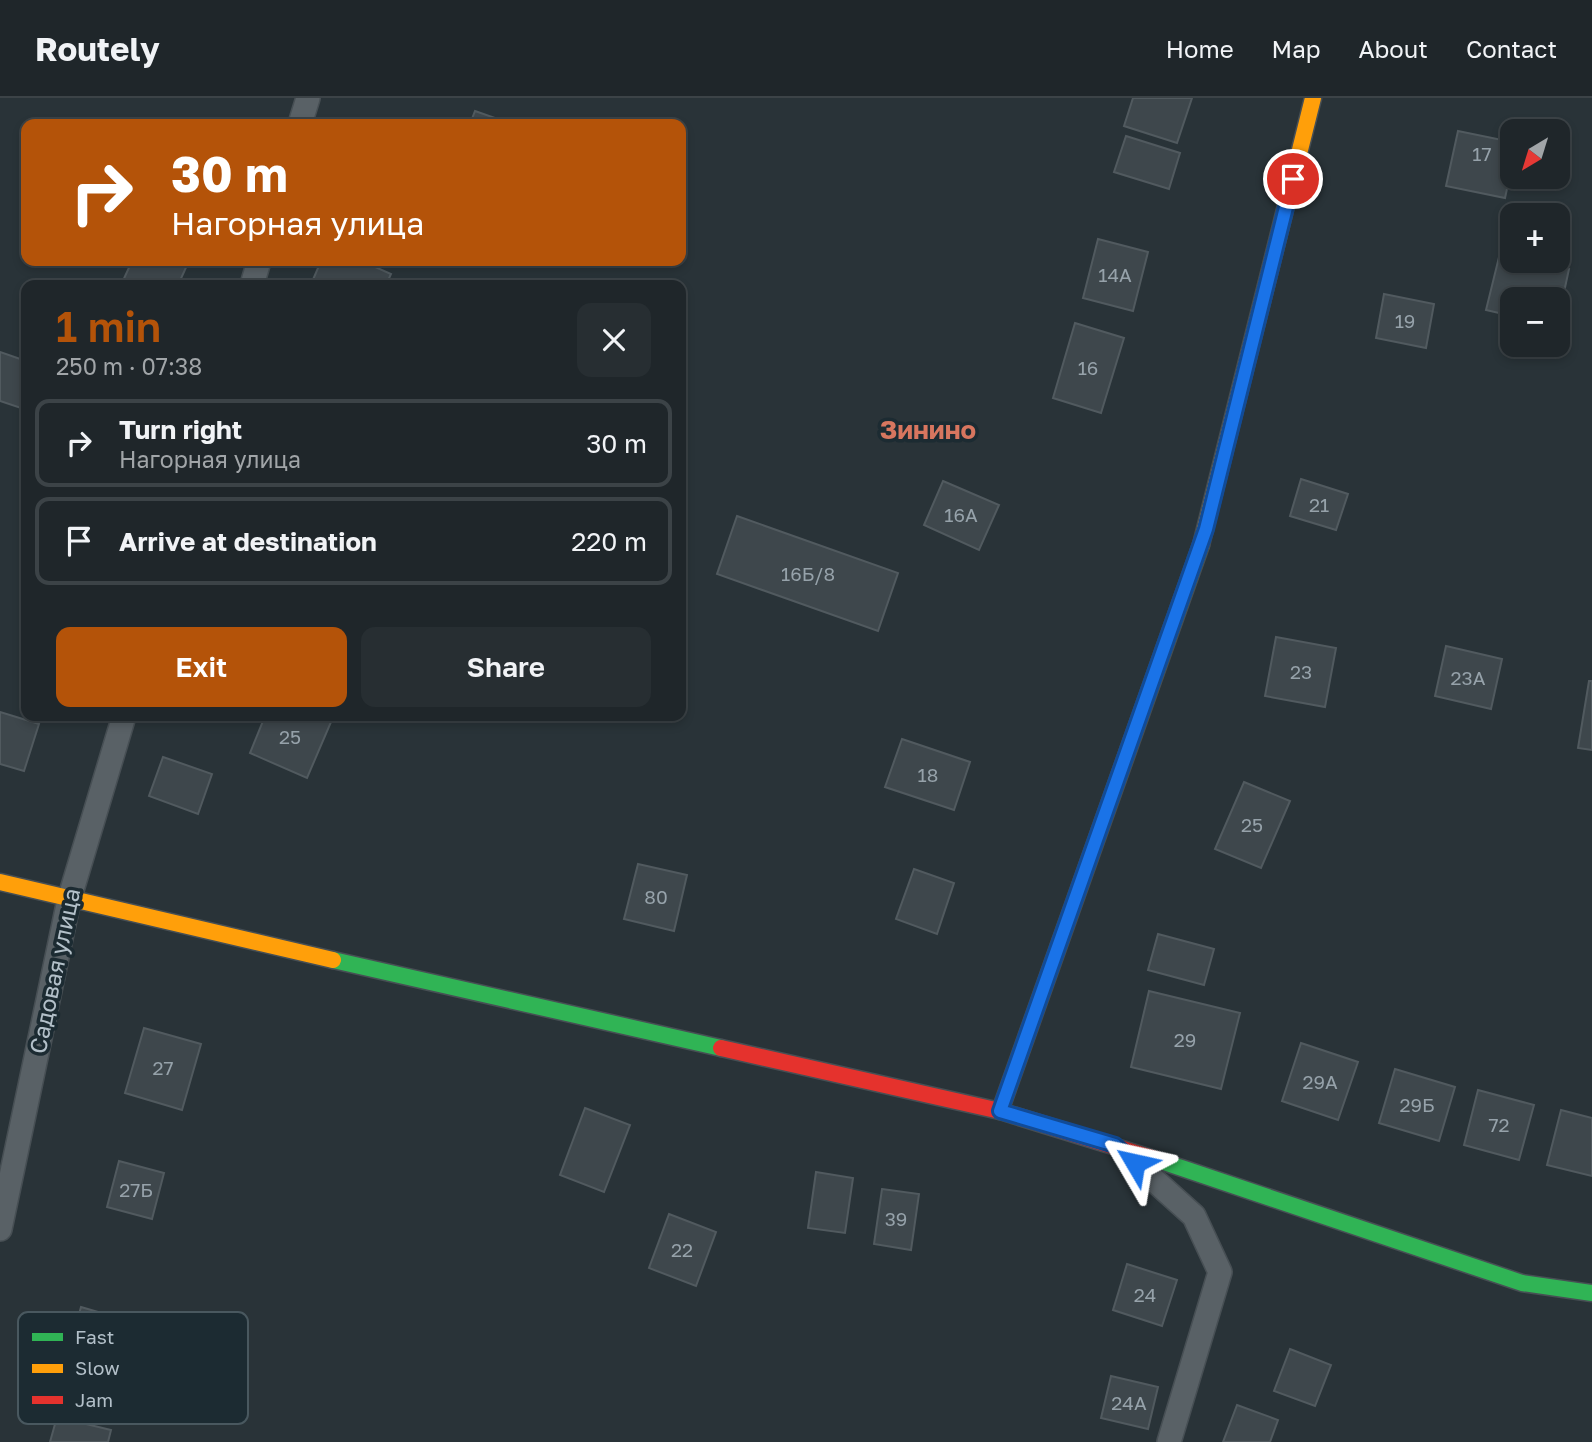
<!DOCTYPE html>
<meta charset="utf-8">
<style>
body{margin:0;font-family:"Golos Text",sans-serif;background:#272e32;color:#f1f3f6;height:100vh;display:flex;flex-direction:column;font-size:26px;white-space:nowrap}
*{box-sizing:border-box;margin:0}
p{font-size:23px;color:#a1a5a8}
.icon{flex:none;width:38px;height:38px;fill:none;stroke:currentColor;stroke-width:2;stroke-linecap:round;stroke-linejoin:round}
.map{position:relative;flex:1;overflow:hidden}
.details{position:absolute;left:21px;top:182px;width:665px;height:441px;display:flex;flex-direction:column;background:#1f262a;border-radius:14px;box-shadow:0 4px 10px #0003,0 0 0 2px #3c4347}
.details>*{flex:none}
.hud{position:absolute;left:21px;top:21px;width:665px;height:147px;border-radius:14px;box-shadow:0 4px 10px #0003,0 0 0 2px #3c4347;background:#b45309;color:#fff;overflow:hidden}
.needle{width:46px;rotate:218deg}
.tools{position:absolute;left:1500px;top:21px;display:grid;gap:14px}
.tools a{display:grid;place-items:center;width:70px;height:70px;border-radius:14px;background:#1f262a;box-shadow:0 4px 10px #0003,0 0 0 2px #3c4347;font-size:35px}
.pin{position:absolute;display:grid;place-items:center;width:60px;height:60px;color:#fff;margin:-30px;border:4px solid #fff;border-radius:50%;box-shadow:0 2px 7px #0007}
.me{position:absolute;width:77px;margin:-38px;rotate:306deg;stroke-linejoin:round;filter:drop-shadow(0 0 5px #0008)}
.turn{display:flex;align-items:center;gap:24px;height:147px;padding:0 35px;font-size:32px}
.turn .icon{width:91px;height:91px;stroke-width:2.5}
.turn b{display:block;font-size:49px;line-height:60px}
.round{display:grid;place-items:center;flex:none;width:74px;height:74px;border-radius:14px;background:#272e32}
.overview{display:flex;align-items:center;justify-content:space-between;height:119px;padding:0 35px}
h1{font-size:42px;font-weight:600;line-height:52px;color:#b45309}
.action{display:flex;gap:14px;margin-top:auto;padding:14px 35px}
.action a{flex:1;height:80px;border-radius:14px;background:#b45309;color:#fff;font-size:28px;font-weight:600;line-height:80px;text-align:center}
.action a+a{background:#272e32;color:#f1f3f6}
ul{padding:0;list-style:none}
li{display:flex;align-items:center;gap:21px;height:88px;margin:0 14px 10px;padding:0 21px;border:4px solid #3c4347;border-radius:14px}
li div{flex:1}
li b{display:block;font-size:26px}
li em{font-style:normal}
header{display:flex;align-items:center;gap:42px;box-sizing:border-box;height:98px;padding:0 35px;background:#1f262a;border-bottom:2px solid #3c4347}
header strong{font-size:33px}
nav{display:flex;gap:38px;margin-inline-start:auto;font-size:24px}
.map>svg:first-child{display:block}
.building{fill:#3e474c;stroke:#515a5f;stroke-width:2}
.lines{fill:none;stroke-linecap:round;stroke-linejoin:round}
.street-casing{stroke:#474f54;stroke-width:26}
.fast-casing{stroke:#474f54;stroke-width:19}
.slow-casing{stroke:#474f54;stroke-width:19}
.jam-casing{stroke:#474f54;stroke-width:19}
.street{stroke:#596166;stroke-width:23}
.fast{stroke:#30b455;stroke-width:16}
.slow{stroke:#ff9f0a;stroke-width:16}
.jam{stroke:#e5322d;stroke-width:16}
.route-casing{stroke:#114b97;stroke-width:18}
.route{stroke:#1a73e8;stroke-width:12}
.labels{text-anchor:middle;stroke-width:7;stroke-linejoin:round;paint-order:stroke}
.number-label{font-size:19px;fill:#96a2aa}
.street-label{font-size:23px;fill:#b3c0c9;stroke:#1c2b32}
.quarter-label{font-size:26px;font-weight:bold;fill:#d7765f;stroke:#1c2b32}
.key{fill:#1c2b32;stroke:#49585f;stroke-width:2}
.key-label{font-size:19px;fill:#b3c0c9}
</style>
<header>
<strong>Routely</strong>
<nav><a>Home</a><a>Map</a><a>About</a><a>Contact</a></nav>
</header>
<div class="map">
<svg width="1592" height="1344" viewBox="0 0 1592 1344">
<rect width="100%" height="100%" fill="#293338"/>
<g class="building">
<path d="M1133,0H1192L1177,45L1124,28Z"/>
<path d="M475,13L512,26H470Z"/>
<path d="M1458,33L1512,44V68L1505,100L1446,88Z"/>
<path d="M1126,38L1180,55L1169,91L1114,74Z"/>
<path d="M1098,141L1148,154L1133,213L1083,200Z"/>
<path d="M1500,155L1512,157V163H1535L1569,171L1558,222V201H1512V218L1486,212Z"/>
<path d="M132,163H189L178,187H121Z"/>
<path d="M321,163H377L375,169L391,176L386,187H321L312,184Z"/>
<path d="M1384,196L1434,206L1426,250L1376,240Z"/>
<path d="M1075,225L1124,240L1101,315L1053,300Z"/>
<path d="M0,254L26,263V294L21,310L0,303Z"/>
<path d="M1301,381L1348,396L1336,432L1290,418Z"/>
<path d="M943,383L999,407L979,452L924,427Z"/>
<path d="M737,418L898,475L878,533L717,476Z"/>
<path d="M1276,539L1336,550L1325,609L1265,598Z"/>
<path d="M1446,548L1502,561L1491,611L1435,598Z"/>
<path d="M1589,583H1592V652L1578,650Z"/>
<path d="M0,614L39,626L24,673L0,666Z"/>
<path d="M265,618H318L331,624L307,680L250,655Z"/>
<path d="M902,641L970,664L954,712L885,689Z"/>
<path d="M163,659L212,676L198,716L149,698Z"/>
<path d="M1244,684L1290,703L1261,770L1215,751Z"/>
<path d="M638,766L687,777L674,833L624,821Z"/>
<path d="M914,771L954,785L937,836L896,821Z"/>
<path d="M1158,836L1214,851L1204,887L1148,872Z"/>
<path d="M1149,893L1240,915L1221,991L1131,969Z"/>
<path d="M144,930L201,946L182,1012L125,995Z"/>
<path d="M1301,945L1358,964L1338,1022L1282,1003Z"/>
<path d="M1395,971L1455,989L1439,1043L1379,1025Z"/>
<path d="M1478,992L1534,1007L1519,1062L1464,1047Z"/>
<path d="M585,1010L630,1027L604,1094L560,1077Z"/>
<path d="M1561,1012L1592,1020V1078L1547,1067Z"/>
<path d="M119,1063L164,1075L152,1121L107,1109Z"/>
<path d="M816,1074L853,1080L845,1135L808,1130Z"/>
<path d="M882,1091L919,1096L911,1152L874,1146Z"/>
<path d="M669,1116L716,1134L696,1188L649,1170Z"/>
<path d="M1127,1166L1177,1182L1162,1228L1113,1212Z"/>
<path d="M81,1209L132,1224L118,1270L68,1255Z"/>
<path d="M1290,1251L1331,1267L1315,1308L1274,1293Z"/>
<path d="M1111,1278L1158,1289L1148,1331L1101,1320Z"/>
<path d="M1237,1307L1278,1322L1270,1344H1223Z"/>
<path d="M57,1319L111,1332L108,1344H50Z"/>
</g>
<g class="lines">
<defs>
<g id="street">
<path d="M300,26L308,0"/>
<path d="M252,187L259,163"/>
<path d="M1125,1056L1194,1118L1220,1174L1169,1344"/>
<path d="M0,1131L69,802L124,618"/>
</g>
<g id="fast">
<path d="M333,862L721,950"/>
<path d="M1000,1013L1201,447"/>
<path d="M1158,1062L1522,1185L1592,1195"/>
</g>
<g id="slow">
<path d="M1201,447L1313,0"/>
<path d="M0,784L333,862"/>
</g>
<path id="jam" d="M721,950L1000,1013L1158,1062"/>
</defs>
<use href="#street" class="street-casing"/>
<use href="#fast" class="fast-casing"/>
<use href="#slow" class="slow-casing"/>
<use href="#jam" class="jam-casing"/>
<use href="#street" class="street"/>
<use href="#fast" class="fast"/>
<use href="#slow" class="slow"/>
<use href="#jam" class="jam"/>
</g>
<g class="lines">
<defs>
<path id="route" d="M1135,1065L1115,1047L1000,1013L1206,431L1293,81"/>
</defs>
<use href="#route" class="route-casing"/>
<use href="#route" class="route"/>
</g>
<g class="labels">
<g class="number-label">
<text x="1482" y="63">17</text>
<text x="1115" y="184">14А</text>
<text x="1405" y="230">19</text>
<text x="1088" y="277">16</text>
<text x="1319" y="414">21</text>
<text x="961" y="424">16А</text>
<text x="808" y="483">16Б/8</text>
<text x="1301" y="581">23</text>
<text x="1468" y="587">23А</text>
<text x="290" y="646">25</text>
<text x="928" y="684">18</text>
<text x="1252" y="734">25</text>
<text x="656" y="806">80</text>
<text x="1185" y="949">29</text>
<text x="163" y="977">27</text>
<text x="1320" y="991">29А</text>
<text x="1417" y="1014">29Б</text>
<text x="1499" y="1034">72</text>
<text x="136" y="1099">27Б</text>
<text x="896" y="1128">39</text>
<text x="682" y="1159">22</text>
<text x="1145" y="1204">24</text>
<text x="1129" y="1312">24А</text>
</g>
<g class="street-label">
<text transform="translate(55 873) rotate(-78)" y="8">Садовая улица</text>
</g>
<g class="quarter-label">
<text x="928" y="341">Зинино</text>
</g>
</g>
<rect x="18" y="1214" width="230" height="112" rx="10" class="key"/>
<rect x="32" y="1235" width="31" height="8" fill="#30b455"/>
<rect x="32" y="1266" width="31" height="9" fill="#ff9f0a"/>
<rect x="32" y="1298" width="31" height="8" fill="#e5322d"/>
<g class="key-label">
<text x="75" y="1246">Fast</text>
<text x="75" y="1277">Slow</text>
<text x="75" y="1309">Jam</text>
</g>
</svg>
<div class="tools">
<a><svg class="needle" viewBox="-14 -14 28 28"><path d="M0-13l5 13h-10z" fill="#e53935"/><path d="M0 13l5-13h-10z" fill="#a1a5a8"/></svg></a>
<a>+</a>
<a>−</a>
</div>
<div class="pin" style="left:1293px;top:81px;background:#d93025"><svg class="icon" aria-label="arrive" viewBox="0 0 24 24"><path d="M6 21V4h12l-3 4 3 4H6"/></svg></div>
<svg class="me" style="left:1135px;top:1065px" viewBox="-20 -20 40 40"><path d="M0-17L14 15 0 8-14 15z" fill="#1a73e8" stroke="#fff" stroke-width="4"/></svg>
<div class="hud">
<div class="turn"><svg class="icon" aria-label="right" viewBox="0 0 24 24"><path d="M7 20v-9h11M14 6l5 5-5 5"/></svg><div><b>30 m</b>Нагорная улица</div></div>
</div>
<section class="details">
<div class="overview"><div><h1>1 min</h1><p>250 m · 07:38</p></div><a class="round"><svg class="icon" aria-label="close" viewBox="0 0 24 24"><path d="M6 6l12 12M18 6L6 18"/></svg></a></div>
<ul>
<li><svg class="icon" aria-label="right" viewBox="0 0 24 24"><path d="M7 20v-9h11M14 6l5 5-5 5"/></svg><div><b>Turn right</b><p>Нагорная улица</p></div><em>30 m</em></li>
<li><svg class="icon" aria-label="arrive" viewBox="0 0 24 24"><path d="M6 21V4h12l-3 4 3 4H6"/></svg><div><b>Arrive at destination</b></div><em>220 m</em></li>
</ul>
<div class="action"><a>Exit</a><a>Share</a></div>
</section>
</div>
